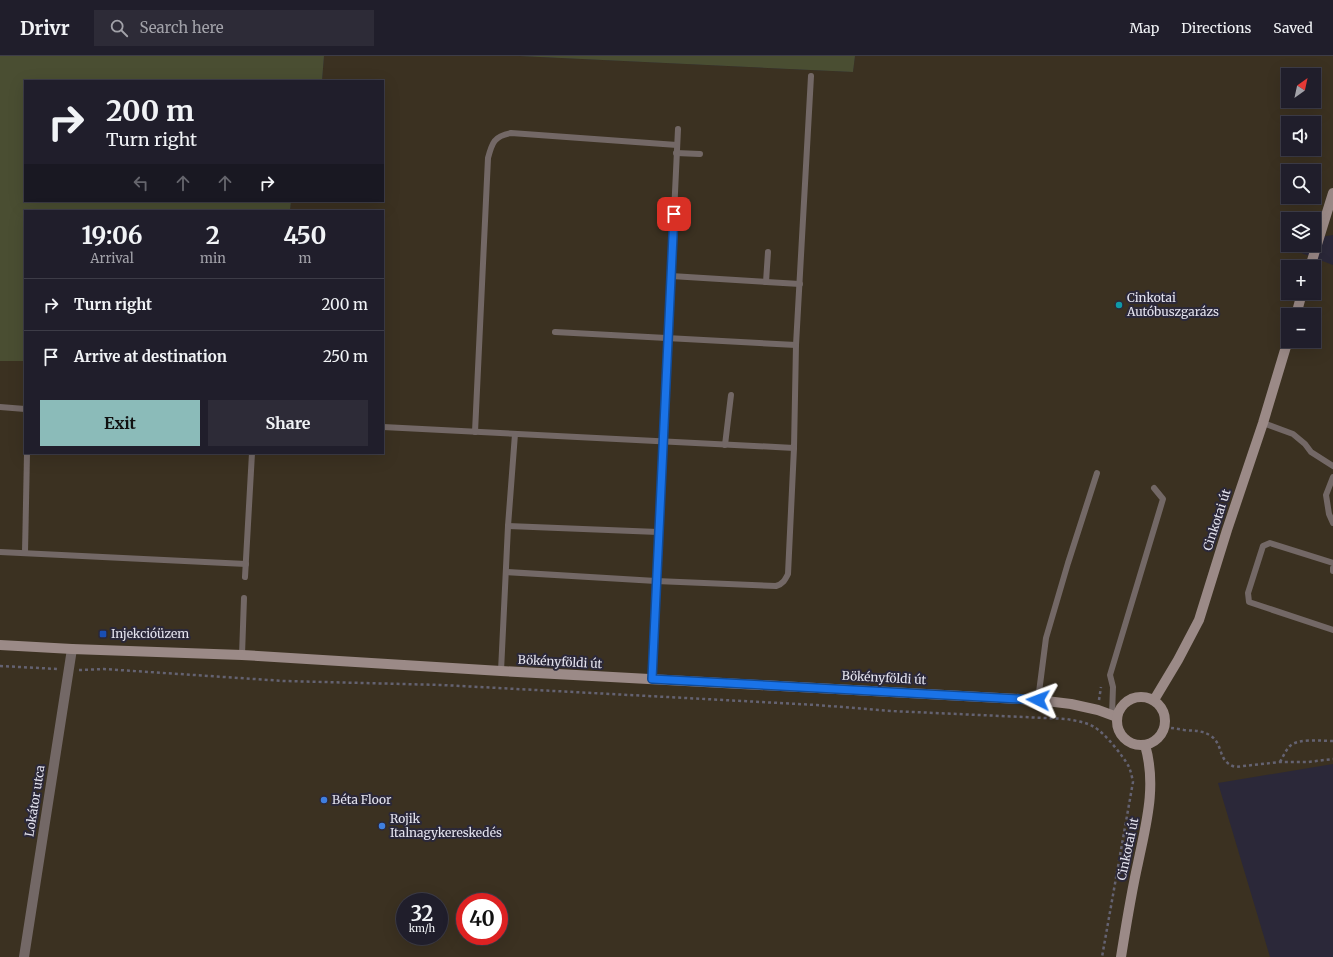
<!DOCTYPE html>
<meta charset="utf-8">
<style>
body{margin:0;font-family:Merriweather,serif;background:#2d2b37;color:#f1f3f6;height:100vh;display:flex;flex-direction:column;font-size:15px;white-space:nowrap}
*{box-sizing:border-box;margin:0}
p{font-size:13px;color:#a2a2a9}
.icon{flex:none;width:22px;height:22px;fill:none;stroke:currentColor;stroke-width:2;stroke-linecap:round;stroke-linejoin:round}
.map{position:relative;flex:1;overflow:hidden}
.side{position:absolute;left:24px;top:154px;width:360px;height:244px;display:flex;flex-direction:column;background:#201e2b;border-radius:0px;box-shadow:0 4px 16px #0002,0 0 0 1px #3d3c47}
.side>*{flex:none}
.hud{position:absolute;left:24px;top:24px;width:360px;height:122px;border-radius:0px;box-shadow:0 4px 16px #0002,0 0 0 1px #3d3c47;background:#201e2b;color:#f1f3f6;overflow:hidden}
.needle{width:26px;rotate:33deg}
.tools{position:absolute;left:1281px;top:12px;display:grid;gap:8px}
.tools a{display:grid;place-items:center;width:40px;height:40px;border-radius:0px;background:#201e2b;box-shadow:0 4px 16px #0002,0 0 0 1px #3d3c47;font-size:20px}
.speed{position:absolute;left:396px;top:837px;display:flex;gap:8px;font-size:20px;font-weight:700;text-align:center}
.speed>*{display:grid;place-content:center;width:52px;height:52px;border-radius:50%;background:#201e2b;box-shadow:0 4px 16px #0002,0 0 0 1px #3d3c47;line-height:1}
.speed small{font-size:10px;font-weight:400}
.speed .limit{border:6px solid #d22;background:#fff;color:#111}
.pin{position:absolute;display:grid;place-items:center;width:34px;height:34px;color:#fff;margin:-17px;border-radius:8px;box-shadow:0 2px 6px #0006}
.me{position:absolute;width:44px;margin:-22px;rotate:273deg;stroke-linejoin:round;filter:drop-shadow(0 0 3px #0008)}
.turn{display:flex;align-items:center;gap:14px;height:84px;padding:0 16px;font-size:18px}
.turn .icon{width:52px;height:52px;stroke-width:2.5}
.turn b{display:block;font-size:28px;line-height:34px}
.lanes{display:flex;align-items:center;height:38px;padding:0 16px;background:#0003;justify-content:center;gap:20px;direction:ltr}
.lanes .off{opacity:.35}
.eta{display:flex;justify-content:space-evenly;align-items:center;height:68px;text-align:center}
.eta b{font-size:24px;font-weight:700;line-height:28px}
.button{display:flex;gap:8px;margin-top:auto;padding:8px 16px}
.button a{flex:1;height:46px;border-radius:0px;background:#8bbbb9;color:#111;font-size:16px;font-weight:700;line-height:46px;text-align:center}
.button a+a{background:#2d2b37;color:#f1f3f6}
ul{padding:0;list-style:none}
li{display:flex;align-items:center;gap:12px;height:52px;padding:0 16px;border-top:1px solid #3d3c47}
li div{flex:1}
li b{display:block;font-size:15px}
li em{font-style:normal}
header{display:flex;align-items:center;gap:24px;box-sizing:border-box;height:56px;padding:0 20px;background:#201e2b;border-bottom:1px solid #3d3c47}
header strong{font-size:19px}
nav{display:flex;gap:22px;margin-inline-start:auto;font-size:14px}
.search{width:280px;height:36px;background:#2d2b37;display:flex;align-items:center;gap:10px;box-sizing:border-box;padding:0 14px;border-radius:0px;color:#a2a2a9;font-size:15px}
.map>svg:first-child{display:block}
.industrial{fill:#3b3121;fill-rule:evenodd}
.green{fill:#4a4e32}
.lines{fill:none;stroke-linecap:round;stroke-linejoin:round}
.path{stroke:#646271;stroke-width:2.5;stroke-dasharray:3 3;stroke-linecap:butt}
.lane{stroke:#736866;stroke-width:6}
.street{stroke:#736866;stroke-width:10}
.secondary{stroke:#9b8a87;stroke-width:10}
.route-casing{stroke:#114b97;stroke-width:10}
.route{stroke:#1a73e8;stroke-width:7}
.culture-dot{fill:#0f9aa8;stroke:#2b2839;stroke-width:1.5}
.transit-dot{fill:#1a4fb4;stroke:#2b2839;stroke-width:1.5}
.shop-dot{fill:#3f7fe0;stroke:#2b2839;stroke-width:1.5}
.labels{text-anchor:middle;stroke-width:4;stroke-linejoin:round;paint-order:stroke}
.poi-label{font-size:12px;fill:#e4e3ee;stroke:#2b2839;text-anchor:start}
.street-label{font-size:12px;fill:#e4e3ee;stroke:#2b2839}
</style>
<header>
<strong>Drivr</strong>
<div class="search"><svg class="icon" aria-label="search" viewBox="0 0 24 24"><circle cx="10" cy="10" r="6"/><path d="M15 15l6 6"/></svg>Search here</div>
<nav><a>Map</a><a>Directions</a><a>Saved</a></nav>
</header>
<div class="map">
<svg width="1333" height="901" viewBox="0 0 1333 901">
<rect width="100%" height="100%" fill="#2b2839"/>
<path class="industrial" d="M324,0H519L853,16L855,0H1333V179L1314,182V163H1288V187L1280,189L1333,209V708L1218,727L1270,901H0V305H25V397H383V155H290L291,145H383V25H322ZM1288,19H1314V45H1288ZM1288,67H1314V93H1288ZM1288,115H1314V141H1288ZM1288,211H1314V237H1288ZM1288,259H1314V285H1288ZM405,846H439V880H405ZM465,846H499V880H465Z"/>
<g class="green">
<path d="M0,0H324L322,25H25V145H291L290,155H25V305H0Z"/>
<path d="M519,0H855L853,16Z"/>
</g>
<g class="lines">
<g class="path">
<path d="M0,610L58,613"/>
<path d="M79,614L104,613L284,625L442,629L817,649L891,655L1067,663C1076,665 1086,666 1094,671C1104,676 1124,701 1129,711C1131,716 1132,721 1133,726L1102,901"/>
<path d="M1099,644L1101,631"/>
<path d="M1165,671C1172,672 1178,673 1184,674C1194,675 1202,674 1211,680C1224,689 1217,705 1235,711L1280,706H1308L1333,703"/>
<path d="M1280,706C1283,701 1285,695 1290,690C1298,682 1322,685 1333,685"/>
</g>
<g class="lane">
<path d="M676,97L700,98"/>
<path d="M671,220L800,228"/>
<path d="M766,226L768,196"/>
<path d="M555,276L796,289"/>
<path d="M0,351L25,353"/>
<path d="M1263,367L1293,378L1305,388L1311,396L1333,410"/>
<path d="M383,371L794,392L796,289L811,20"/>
<path d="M475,376L488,102C492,87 494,80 511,77L677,89"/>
<path d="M725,389L731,339"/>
<path d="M1333,421L1326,439L1329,458L1333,467"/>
<path d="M508,470L658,476"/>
<path d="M0,496L246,508"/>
<path d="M25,497L27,397"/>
<path d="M1333,507L1270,487L1263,490L1248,537L1249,546L1333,574"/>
<path d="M1333,512V515"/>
<path d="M506,516L656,525L776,530C783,528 785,524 788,518L794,392"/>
<path d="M245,521L252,397"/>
<path d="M242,599L244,542"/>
<path d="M501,615L508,470L515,378"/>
<path d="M652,623L678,73"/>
<path d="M1038,644L1046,582L1068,507L1097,417"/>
<path d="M1112,659L1113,631L1110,619L1163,443L1154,432"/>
</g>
<path class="street" d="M24,901L72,593"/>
<g class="secondary">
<path d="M1310,211L1333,137"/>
<path d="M1296,259L1302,237"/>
<path d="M0,589L72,593L242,599L501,615L1038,644L1071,648L1098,654L1117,661"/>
<circle cx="1141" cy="665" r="24"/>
<path d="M1154,644L1178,604L1199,564L1227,474L1263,367L1288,284"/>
<path d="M1121,901C1126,870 1131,838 1138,807C1146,768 1157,730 1145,689"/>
</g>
</g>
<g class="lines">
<defs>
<path id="route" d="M674,158L652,623L1038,644"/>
</defs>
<use href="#route" class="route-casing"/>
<use href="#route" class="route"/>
</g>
<circle class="culture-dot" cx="1119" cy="249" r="4"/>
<rect class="transit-dot" x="99" y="574" width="8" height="8" rx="2"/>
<g class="shop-dot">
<circle cx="324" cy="744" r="4"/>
<circle cx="382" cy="770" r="4"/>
</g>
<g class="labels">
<g class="poi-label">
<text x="1127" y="246">Cinkotai<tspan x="1127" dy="14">Autóbuszgarázs</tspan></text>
<text x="111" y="582">Injekcióüzem</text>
<text x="332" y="748">Béta Floor</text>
<text x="390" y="767">Rojik<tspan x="390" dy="14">Italnagykereskedés</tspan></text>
</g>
<g class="street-label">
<text transform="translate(1217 464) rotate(-72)" y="4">Cinkotai út</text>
<text transform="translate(560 606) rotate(3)" y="4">Bökényföldi út</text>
<text transform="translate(884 622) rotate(3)" y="4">Bökényföldi út</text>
<text transform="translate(35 745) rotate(-81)" y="4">Lokátor utca</text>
<text transform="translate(1128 793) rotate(-78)" y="4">Cinkotai út</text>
</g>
</g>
</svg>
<div class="tools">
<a><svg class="needle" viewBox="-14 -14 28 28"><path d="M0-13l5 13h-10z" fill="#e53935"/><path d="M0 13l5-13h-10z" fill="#a2a2a9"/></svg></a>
<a><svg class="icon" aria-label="sound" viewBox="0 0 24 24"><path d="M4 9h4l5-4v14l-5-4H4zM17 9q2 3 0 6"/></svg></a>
<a><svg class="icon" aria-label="search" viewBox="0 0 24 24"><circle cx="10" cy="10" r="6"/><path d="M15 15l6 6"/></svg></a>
<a><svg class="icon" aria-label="layers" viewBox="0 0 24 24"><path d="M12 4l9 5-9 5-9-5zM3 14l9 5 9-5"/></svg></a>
<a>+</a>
<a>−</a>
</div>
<div class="speed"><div>32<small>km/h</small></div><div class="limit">40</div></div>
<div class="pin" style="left:674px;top:158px;background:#d93025"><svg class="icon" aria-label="arrive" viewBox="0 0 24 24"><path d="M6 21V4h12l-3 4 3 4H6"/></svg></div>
<svg class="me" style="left:1038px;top:644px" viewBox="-20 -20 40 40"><path d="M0-17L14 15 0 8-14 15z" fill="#1a73e8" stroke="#fff" stroke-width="4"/></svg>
<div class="hud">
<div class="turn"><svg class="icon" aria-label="right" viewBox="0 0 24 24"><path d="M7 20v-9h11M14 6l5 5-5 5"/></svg><div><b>200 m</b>Turn right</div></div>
<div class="lanes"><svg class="icon off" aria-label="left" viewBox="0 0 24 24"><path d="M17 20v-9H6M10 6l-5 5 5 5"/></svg><svg class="icon off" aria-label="ahead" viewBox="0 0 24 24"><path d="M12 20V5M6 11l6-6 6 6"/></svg><svg class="icon off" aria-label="ahead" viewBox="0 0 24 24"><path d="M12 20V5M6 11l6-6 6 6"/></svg><svg class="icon" aria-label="right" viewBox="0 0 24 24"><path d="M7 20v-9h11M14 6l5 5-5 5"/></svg></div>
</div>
<section class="side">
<div class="eta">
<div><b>19:06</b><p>Arrival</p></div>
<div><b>2</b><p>min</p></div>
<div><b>450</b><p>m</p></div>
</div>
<ul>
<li><svg class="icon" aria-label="right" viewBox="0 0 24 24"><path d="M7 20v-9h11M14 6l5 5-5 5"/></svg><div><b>Turn right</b></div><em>200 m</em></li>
<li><svg class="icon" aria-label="arrive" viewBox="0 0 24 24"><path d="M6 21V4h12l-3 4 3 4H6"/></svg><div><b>Arrive at destination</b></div><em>250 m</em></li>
</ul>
<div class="button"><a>Exit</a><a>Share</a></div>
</section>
</div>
